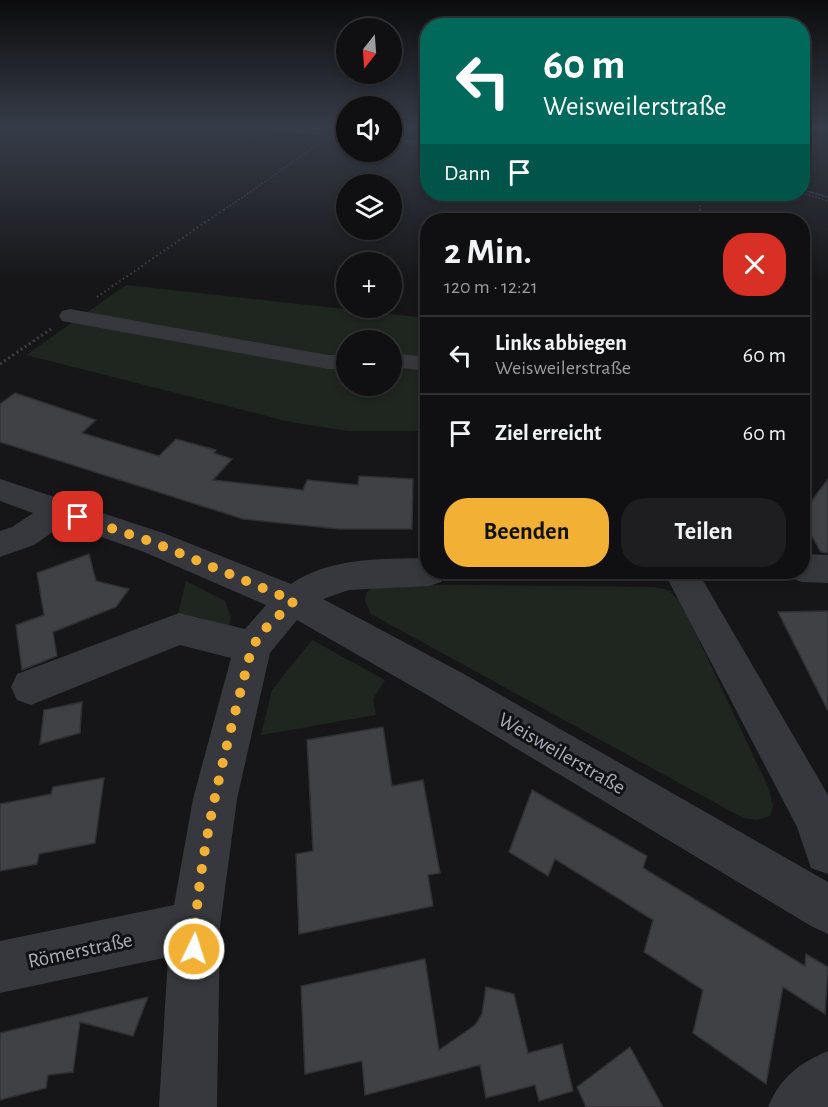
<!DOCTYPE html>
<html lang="de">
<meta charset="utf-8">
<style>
body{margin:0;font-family:"Alegreya Sans",sans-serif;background:#1e1e20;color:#f1f3f6;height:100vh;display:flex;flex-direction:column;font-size:22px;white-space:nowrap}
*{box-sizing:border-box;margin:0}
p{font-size:20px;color:#9c9d9f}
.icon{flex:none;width:33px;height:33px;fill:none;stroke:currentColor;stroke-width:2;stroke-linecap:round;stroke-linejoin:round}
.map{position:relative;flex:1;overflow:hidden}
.sheet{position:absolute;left:420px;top:213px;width:390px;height:366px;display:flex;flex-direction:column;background:#101012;border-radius:24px;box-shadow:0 3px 9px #0003,0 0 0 2px #303032}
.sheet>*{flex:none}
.hud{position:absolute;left:420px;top:18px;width:390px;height:183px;border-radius:24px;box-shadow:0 3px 9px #0003,0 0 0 2px #303032;background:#00695c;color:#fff;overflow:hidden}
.needle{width:39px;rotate:197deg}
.tools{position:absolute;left:336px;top:18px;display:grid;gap:12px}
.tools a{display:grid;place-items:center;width:66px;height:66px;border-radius:50%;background:#101012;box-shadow:0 3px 9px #0003,0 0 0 2px #303032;font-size:30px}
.pin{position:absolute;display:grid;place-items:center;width:51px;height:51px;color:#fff;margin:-26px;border-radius:12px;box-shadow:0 3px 9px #0006}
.me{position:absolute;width:66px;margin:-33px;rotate:4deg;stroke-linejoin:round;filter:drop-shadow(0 0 4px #0008)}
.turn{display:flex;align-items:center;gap:21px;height:126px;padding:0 24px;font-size:27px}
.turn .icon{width:78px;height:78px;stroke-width:2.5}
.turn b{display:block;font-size:42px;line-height:51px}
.then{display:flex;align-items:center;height:57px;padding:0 24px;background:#0003;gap:12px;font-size:22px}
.round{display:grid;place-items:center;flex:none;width:63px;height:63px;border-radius:24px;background:#1e1e20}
.headline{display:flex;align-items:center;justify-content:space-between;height:102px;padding:0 24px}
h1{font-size:36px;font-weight:600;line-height:45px}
.cta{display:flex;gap:12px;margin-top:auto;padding:12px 24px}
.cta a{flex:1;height:69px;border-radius:24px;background:#f2b134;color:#111;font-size:24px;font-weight:600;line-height:69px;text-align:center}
.cta a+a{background:#1e1e20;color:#f1f3f6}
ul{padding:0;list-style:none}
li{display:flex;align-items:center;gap:18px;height:78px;padding:0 24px;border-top:2px solid #303032}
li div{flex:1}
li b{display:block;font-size:22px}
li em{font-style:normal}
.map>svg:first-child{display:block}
.green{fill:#1e261f;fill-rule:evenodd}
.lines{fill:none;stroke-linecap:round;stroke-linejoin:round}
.stream{fill:#2c353c;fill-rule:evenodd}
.building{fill:#404145;stroke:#303034;stroke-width:1.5}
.path-far2{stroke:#3d3f44;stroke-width:1.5;stroke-dasharray:1.5 2;stroke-linecap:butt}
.path-far1{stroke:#3d3f44;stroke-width:2;stroke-dasharray:1.5 3;stroke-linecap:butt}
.path{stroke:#3d3f44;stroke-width:3;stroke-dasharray:2 3;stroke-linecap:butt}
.minor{fill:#37383d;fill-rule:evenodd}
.route{stroke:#f2b134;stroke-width:10;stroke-dasharray:0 18}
.labels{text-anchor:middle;stroke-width:6;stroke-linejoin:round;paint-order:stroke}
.near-street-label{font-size:21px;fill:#a8adb8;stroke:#111113}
</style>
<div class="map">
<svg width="828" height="1107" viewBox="0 0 828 1107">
<rect width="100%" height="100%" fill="#161618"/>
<g class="green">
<path d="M126,285L427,318V431H349L290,422L26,355ZM346,340H392V386H346Z"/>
<path d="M186,581L225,601L231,617L229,627L199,617L177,618Z"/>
<path d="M376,584L654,587L669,590L683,606L769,789L773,806L770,816L757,820L743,818L371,614L365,601L366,593Z"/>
<path d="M312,640L385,680L373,699L376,715L261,735L272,690Z"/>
</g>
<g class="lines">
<g class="stream">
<path d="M282,128L319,133L321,134L319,135L268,128Z"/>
<rect x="343" y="136" width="3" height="2"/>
<path d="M392,139L428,142V144L392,141Z"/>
<path d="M802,189L828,196V198L802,191Z"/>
</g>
</g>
<g class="building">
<path d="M15,393L96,420L82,433L159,456L176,439L216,450L214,453L232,459L213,480L303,490L307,480L358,485L359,476L413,479L412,529H339L243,519L0,442V404Z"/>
<path d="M828,479V553L821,552L802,519V514Z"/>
<path d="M89,554L96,581L129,589L116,607L53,632L57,656L22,670L16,625L44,615L37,573Z"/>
<path d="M828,611V711L778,612Z"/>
<path d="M82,702L80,733L40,744L44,710Z"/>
<path d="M383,727L392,786L423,780L440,873L428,875L433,906L299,934L296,854L313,851L307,740Z"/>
<path d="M104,778L95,843L39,854L37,864L0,871V804L51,794L53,787Z"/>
<path d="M532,790L647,856L643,868L805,966L806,954L828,967L825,1014L783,987L766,1084L693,1033L703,990L644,952L653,920L555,859L548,876L509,852Z"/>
<path d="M425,959L439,1050L475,1025L482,1014L486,987L514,994L528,1053L562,1044L573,1091L539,1101L535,1085L486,1098L480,1065L365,1095L362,1061L305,1074L301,986Z"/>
<path d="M148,997L133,1036L80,1022L73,1072L48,1075L46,1088L0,1100V1033Z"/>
<path d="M630,1047L663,1107H586L577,1087Z"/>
</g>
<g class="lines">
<g class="path-far2">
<path d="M292,128L334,133"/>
<path d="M329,138L346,140"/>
<path d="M392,143L428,145"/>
<path d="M802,193L828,201"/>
<path d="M224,210L342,128"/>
<path d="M700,210L701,194"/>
</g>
<g class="path-far1">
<path d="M699,220L700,208"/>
<path d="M97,297L226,208"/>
</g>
<path class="path" d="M0,364L51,329"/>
<g class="minor">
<path d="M70,309L328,355H346V369H328L62,321L59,316L62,311Z"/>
<path d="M392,353L428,357V371L392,367Z"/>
<path d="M0,479L166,534L291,584C330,557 382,559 428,558V572H446L441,582L429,586L349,590L323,599L464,674L828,882V934L811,926L436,700L297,620L270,653L237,799L220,926L217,1107H159L168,957L0,993V941L174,905L193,799L231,658L180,645L31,705L17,700L11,687L17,674L179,613L245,629L266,605L144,552L64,524L34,545L0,557V531L12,527L33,513L0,501Z"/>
<path d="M802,554L828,555V583L802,582L790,578L787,572H802Z"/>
<path d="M664,572H698L828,795V874L811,868L797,827Z"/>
<path d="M828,1051V1107H768C780,1078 799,1063 828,1051Z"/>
</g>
</g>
<linearGradient id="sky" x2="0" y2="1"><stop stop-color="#0c0c0d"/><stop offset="0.45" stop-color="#363c48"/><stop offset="1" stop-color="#363c48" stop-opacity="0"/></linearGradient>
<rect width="828" height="283" fill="url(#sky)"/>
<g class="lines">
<path class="route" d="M78,517L155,543L294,601L265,629L252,647C227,744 198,848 194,949"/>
</g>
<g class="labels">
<g class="near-street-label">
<text transform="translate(562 753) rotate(30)" y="7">Weisweilerstraße</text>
<text transform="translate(80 950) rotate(-12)" y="7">Römerstraße</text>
</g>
</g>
</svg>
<div class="tools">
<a><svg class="needle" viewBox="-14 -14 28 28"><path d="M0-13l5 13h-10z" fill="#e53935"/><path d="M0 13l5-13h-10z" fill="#9c9d9f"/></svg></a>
<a><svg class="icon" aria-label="sound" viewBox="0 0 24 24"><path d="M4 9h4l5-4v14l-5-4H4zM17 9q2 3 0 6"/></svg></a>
<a><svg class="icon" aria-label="layers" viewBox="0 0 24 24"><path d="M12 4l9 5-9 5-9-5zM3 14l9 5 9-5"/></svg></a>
<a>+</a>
<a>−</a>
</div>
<div class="pin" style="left:78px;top:517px;background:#d93025"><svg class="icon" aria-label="arrive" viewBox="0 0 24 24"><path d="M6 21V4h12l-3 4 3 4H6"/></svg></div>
<svg class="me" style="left:194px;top:949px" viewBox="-20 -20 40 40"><circle r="17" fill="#f2b134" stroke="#fff" stroke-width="3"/><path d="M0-11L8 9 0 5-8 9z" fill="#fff"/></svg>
<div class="hud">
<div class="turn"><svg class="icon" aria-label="left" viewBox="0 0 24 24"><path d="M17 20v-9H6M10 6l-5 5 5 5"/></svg><div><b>60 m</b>Weisweilerstraße</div></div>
<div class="then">Dann<svg class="icon" aria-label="arrive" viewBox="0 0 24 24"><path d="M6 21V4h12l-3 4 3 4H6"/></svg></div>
</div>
<section class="sheet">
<div class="headline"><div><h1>2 Min.</h1><p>120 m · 12:21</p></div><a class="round" style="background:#d93025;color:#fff"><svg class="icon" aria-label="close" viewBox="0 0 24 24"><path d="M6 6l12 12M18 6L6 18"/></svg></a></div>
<ul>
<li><svg class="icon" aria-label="left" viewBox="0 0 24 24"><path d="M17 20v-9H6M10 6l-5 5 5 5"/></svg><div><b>Links abbiegen</b><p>Weisweilerstraße</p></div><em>60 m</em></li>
<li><svg class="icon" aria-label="arrive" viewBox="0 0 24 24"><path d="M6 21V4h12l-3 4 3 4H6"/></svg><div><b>Ziel erreicht</b></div><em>60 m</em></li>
</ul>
<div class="cta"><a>Beenden</a><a>Teilen</a></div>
</section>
</div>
